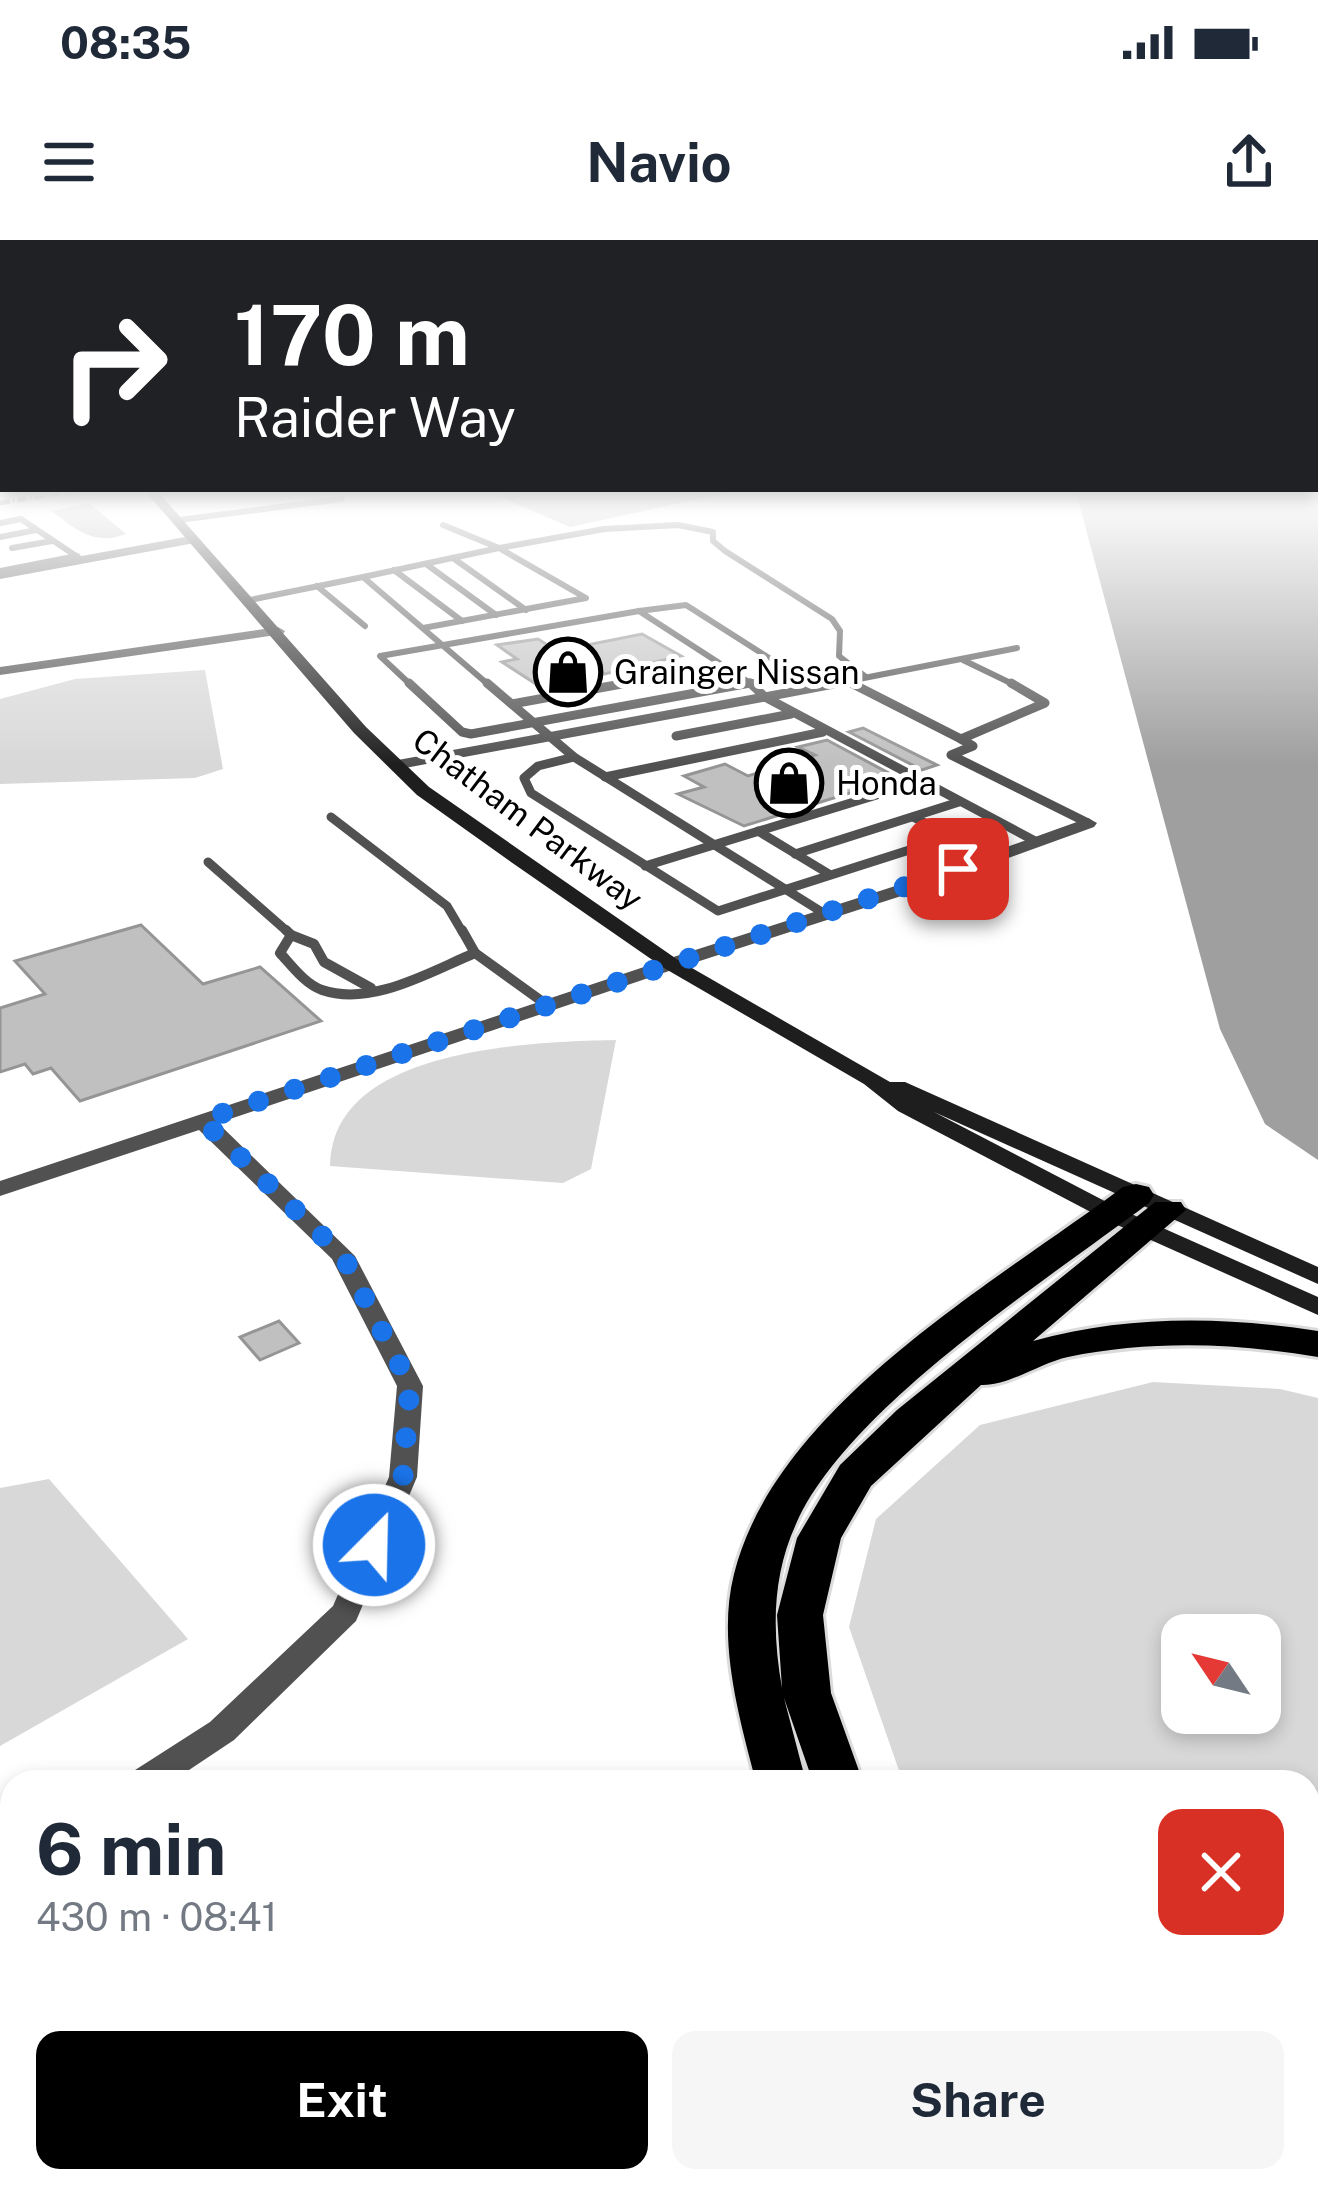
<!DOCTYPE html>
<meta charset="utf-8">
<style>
body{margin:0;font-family:"Public Sans",sans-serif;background:#f6f6f7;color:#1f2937;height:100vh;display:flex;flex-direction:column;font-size:45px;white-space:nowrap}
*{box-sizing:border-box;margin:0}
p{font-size:39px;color:#747a83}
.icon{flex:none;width:66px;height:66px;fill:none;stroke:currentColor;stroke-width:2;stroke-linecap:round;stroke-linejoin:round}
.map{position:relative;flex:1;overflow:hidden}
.side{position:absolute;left:0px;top:1530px;width:1320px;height:423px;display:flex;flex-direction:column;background:#fff;border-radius:36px 36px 0 0;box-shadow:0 6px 18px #0003}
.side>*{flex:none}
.guide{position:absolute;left:0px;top:0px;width:1320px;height:252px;box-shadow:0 6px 18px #0003;background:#202124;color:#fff;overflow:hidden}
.needle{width:78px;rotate:305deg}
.fabs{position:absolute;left:1161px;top:1374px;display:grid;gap:24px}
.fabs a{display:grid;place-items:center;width:120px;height:120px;border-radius:24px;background:#fff;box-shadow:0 6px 18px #0003;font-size:60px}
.pin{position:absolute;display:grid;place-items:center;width:102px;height:102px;color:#fff;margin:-51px;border-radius:24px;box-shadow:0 6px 18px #0006}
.me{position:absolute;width:132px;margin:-66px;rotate:23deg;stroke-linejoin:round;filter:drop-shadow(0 0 9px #0008)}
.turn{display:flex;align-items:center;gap:42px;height:252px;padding:0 36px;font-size:54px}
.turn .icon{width:156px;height:156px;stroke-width:2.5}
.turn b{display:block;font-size:84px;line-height:102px}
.round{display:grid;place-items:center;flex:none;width:126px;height:126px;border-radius:24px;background:#f6f6f7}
.headline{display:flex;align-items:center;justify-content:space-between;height:204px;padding:0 36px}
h1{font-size:72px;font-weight:700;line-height:90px}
.action{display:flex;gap:24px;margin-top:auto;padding:24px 36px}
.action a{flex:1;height:138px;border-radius:24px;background:#000;color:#fff;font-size:48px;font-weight:700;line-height:138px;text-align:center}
.action a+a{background:#f6f6f7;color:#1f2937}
.status{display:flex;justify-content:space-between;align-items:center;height:84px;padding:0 60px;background:#fff;direction:ltr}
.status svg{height:33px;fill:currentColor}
header{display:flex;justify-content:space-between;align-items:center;height:156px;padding:0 36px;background:#fff;font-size:54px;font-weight:700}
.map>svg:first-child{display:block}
.green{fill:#d8d8d8;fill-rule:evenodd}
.water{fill:#9f9f9f}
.building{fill:#c0c0c0;stroke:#959595;stroke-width:3}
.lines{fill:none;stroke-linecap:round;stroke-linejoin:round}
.motorway-casing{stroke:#dbdbdb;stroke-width:6}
.service-far2{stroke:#515151;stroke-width:6}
.service-far1{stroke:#515151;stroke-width:9}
.service{stroke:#515151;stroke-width:10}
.minor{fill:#515151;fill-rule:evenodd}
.tertiary{fill:#515151;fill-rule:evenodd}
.secondary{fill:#1e1e1e;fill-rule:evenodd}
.motorway{fill:#000;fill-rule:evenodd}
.rail{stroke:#000;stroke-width:4.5;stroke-dasharray:10 3 1.5 3;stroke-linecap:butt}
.route{stroke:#1a73e8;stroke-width:21;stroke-dasharray:0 37.8}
.labels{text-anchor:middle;stroke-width:10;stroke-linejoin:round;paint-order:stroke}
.far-poi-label{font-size:33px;fill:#000;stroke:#fff;text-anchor:start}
.far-street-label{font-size:33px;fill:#000;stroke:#fff}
</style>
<div class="status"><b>08:35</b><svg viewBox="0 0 49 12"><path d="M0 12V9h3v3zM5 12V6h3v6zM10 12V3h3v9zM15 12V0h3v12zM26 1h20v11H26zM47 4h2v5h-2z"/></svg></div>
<header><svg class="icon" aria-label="menu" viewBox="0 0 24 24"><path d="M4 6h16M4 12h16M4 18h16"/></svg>Navio<svg class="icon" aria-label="share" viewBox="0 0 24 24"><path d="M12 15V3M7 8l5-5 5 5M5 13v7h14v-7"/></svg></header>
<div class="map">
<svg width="1318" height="1951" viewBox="0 0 1318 1951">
<rect width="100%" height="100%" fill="#fff"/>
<g class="green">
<path d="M205,430L223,529L195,538L0,544V459L75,439Z"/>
<path d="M616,800L591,929L563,943L330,926C331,807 531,802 616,800Z"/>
<path d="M1153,1142L1280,1149L1318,1158V1837L1308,1833V1542H903L849,1387L876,1279L980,1185ZM1260,1395V1473H1182V1395Z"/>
<path d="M49,1239L188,1399L0,1506V1248Z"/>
</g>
<g class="water">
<path d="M520,252H731L570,287L500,257Z"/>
<path d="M1076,252H1318V920L1265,884L1220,789Z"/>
<path d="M89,263L126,294C96,306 75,290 52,271Z"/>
</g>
<g class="building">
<path d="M642,394L681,416L549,447L539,446L502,422L517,419L497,405L538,399L557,411Z"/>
<path d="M863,488L937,525L922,530L849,492Z"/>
<path d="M827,500L898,538L744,586L678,554L704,547L684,536L725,524L748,536L815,515L798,507Z"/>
<path d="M141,685L203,744L260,727L321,781L80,861L51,828L33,834L25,824L0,832V768L45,754L15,721Z"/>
<path d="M279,1081L299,1103L260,1120L240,1097Z"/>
</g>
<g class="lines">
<defs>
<g id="motorway">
<path d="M1136,944L1149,947L1154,955L1149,963C1047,1040 847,1168 796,1284C772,1336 772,1392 782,1448L777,1375L797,1298L840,1225L897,1170L1155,962H1181L1186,970L1033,1101C1126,1075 1223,1076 1318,1091V1117C1235,1103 1151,1100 1068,1117C1040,1123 1009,1146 981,1145L871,1246L841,1298L823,1375L831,1453L863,1542H813L784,1458L806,1542H756C739,1477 717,1401 734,1334C776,1166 992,1045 1123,947Z"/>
<path d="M1308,1870L1318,1872V1930L1308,1928Z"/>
<path d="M1028,1941H1092L1097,1951H1032Z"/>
</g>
</defs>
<use href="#motorway" class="motorway-casing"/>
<g class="service-far2">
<path d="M179,280L342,259"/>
<path d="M0,283L21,279L82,320"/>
<path d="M443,285L499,308L604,289L678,285L713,292V301L725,311L832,379L840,391L839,416L866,437"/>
<path d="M0,297L36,290"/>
<path d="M12,308L52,301"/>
<path d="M453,318L526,370"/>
<path d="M426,324L496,375"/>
<path d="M394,330L462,381"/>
<path d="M0,331L77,316"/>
<path d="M363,337L499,308L586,358L423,388"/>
<path d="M317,346L365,386"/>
<path d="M250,360L363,337L490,446"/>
<path d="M639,371L750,443"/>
<path d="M639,371L686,365L791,432L750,443"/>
<path d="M963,420L1017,446"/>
<path d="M848,441L857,446"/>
<path d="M412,446L380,416L639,371"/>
<path d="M611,446L722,425"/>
<path d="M736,446L750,443"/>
<path d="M823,446L1017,408"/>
</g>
<g class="service-far1">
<path d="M409,443L462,492L471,494L750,443"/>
<path d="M487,443L574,517L825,674"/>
<path d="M750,443L765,457L839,443"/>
<path d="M851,443L961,499"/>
<path d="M1011,443L1045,463L961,499L973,506L951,515L1088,583"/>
<path d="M512,464L627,443"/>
<path d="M676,496L791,474"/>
<path d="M574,517L538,526L524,538L531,553L718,671L997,582"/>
<path d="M396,525L765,457L1035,601"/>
<path d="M605,537L823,492"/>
<path d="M331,577L447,666L463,693"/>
<path d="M913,577L951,596"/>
<path d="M758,591L829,634"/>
<path d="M795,614L959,562"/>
<path d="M208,622L289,693"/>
<path d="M645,626L919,542"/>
</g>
<g class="service">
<path d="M286,690L291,695L280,713C292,726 305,744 322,750C372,767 431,731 475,713"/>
<path d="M462,690L475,713L547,765"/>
<path d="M291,695L314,704L324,722L371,748"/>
</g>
<g class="minor">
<path d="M196,295L200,302L0,339V331Z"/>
<path d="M278,387L285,391L283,394L0,435V427Z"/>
<path d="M671,718L681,724L678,728L218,883L355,1016L423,1146L417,1237L356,1381L234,1500L171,1542H127L132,1532L210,1482L333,1366L389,1237L397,1146L332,1019L199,890L0,956V941Z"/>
<path d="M12,1612V1645L0,1649V1616Z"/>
</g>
<path class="tertiary" d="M1088,578L1097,583L1094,587L926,648L678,728L671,730L661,724L664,720L914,640Z"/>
<path class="secondary" d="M146,252H158L366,487L429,547L678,720L890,842H905L1318,1027V1044L934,872L1120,969L1318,1057V1075L1104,979L898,871L864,844L664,728L511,622L417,555L354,493Z"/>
<use href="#motorway" class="motorway"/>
<path class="rail" d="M0,263L66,252"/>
</g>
<linearGradient id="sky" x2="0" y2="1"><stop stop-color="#8baccb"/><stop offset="0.48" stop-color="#fff"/><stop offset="1" stop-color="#fff" stop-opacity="0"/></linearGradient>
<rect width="1318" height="525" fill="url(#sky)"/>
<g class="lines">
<path class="route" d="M374,1305L403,1237L410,1145L343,1016L202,880L958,629"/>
</g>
<defs>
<symbol id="shop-ring" viewBox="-11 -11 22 22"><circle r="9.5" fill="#fff" stroke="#000" stroke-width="1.5"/><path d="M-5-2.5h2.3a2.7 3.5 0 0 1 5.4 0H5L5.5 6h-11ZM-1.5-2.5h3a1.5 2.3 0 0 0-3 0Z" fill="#000"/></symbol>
</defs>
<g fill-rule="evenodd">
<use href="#shop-ring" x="530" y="394" width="76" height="76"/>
<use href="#shop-ring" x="751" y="505" width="76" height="76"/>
</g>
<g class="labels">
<g class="far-poi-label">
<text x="614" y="444">Grainger Nissan</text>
<text x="836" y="555">Honda</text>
</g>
<g class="far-street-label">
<text transform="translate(528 579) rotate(37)" y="12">Chatham Parkway</text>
</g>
</g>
</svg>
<div class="fabs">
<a><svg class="needle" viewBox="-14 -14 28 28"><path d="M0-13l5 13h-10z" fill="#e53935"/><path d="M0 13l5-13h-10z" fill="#747a83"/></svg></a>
</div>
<div class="pin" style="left:958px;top:629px;background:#d93025"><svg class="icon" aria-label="arrive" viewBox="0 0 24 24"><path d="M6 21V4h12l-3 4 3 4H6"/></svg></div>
<svg class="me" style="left:374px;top:1305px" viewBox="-20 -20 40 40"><circle r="17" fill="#1a73e8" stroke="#fff" stroke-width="3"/><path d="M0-11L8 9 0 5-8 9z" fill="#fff"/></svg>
<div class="guide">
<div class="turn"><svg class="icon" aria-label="right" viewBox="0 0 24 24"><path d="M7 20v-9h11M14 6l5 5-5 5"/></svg><div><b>170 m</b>Raider Way</div></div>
</div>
<section class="side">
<div class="headline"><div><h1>6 min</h1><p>430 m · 08:41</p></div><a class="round" style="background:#d93025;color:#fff"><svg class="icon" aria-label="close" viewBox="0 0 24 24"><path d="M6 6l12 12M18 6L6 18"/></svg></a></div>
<div class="action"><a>Exit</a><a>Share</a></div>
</section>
</div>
